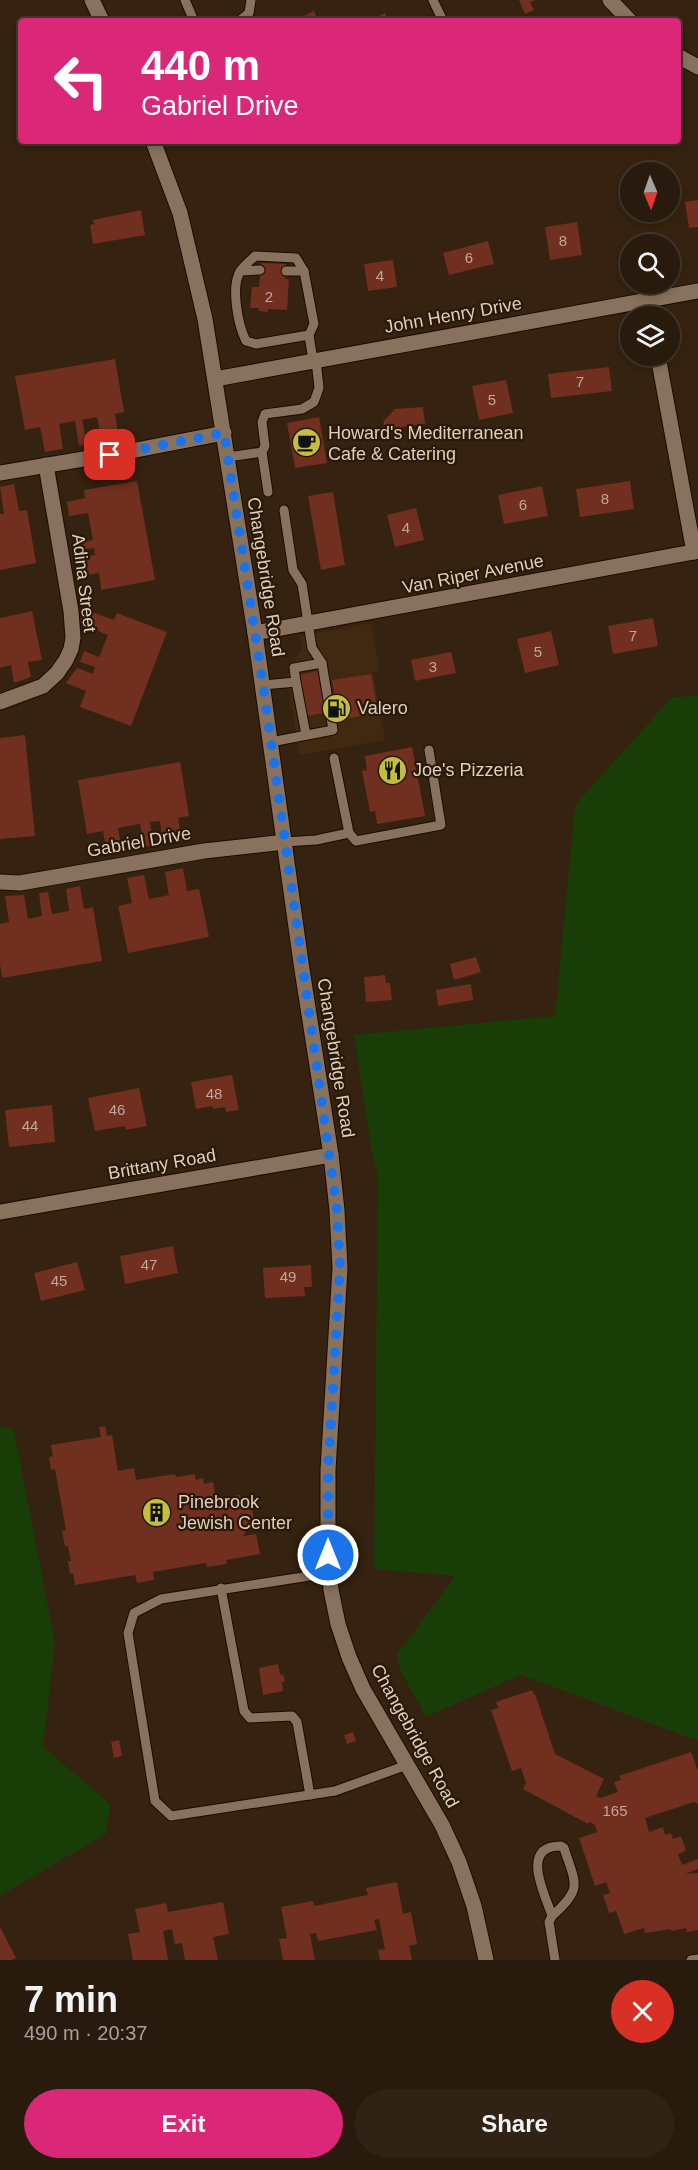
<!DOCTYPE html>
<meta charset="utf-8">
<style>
body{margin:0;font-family:Helvetica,sans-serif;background:#302315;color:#f1f3f6;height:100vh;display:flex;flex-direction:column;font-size:22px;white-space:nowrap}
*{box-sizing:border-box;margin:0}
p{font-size:20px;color:#a5a19d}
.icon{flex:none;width:33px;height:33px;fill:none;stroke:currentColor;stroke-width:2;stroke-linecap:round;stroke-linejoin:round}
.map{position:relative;height:1960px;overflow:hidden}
.drawer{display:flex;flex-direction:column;background:#281a0c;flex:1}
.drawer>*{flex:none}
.hud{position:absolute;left:18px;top:18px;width:663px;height:126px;border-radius:6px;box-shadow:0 3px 9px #0003,0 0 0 2px #44382d;background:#db2777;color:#fff;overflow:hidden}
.needle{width:39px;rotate:178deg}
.tools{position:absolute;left:620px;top:162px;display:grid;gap:12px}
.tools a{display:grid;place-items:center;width:60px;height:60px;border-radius:50%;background:#281a0c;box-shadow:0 3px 9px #0003,0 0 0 2px #44382d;font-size:30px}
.pin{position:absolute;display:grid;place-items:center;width:51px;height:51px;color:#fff;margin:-26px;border-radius:12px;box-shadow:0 3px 9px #0006}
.me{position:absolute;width:66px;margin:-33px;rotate:0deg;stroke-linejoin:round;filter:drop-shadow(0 0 4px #0008)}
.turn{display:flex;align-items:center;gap:21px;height:126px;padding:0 24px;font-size:27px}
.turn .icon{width:78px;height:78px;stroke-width:2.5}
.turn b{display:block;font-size:42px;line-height:51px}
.round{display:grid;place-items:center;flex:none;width:63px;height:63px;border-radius:32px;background:#302315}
.summary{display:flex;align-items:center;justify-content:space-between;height:102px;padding:0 24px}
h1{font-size:36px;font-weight:600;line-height:45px}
.button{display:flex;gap:12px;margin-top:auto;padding:12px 24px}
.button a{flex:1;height:69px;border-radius:36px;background:#db2777;color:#fff;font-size:24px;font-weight:600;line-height:69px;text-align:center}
.button a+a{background:#302315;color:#f1f3f6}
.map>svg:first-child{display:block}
.built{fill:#402910}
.green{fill:#193d06}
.building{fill:#712f1f}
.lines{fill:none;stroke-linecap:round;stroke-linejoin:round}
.service-casing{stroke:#1c0b00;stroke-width:11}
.minor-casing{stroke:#1c0b00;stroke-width:17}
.secondary-casing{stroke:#1c0b00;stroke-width:17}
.service{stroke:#88725d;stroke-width:9}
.minor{stroke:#88725d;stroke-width:15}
.secondary{stroke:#88725d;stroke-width:15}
.route{stroke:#1a73e8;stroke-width:10;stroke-dasharray:0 18}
.labels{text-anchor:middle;stroke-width:4.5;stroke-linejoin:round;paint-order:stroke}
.number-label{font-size:15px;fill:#c1a79b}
.street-label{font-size:18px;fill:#dccfc4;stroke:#2b1906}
.poi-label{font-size:18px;fill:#dccfc4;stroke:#2b1906;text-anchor:start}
</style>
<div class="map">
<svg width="698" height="1960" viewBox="0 0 698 1960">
<rect width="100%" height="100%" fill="#352210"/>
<path class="built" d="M371,623L380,670L373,672L385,740L299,755L287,676L302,648L300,636Z"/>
<g class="green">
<path d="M698,696V1741L521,1675L426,1717L401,1672L396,1656L455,1576L374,1569L378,1175L373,1160L354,1035L555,1016L575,805L672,697Z"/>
<path d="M0,1426L14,1430L55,1643L43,1747L110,1804L106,1834L0,1896Z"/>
</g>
<g class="building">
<path d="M519,0H536L530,2L534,10L525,14Z"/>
<path d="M314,11L318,21H293Z"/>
<path d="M385,13L388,21H368Z"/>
<path d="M698,200V227L689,228L685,202Z"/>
<path d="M141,210L145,235L93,244L90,225L94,224L93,220Z"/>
<path d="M577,222L582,255L550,260L545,227Z"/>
<path d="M488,241L494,264L449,275L443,253Z"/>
<path d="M393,260L397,287L368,291L364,264Z"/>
<path d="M261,263L286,264L285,279H289L287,310L268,309V312L259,311V308H250L252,287H259Z"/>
<path d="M115,359L124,412L115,414L119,439L102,442L97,417L82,420L87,444L79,446L75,421L59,424L63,449L45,452L40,427L25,430L15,376Z"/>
<path d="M609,367L612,391L551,398L548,374Z"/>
<path d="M506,380L513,413L479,420L472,386Z"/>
<path d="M423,407L425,424L387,429L383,422L395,409Z"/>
<path d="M319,417L327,463L295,468L287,423Z"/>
<path d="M137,481L155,580L101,590L99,573L79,576L78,568L76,558L95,555L94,548L75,551L74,543L93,540L88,513L69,516L67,502L85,498L84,490Z"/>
<path d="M630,481L634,509L580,517L576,489Z"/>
<path d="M14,484L19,511L27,510L36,563L0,570V514H4L0,487Z"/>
<path d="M542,486L548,516L504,524L498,495Z"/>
<path d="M333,492L345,565L321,570L308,496Z"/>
<path d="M416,508L424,540L395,547L387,515Z"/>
<path d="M84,609L114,620L117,613L167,632L131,726L80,707L86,691L66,683L77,668L93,674L95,667L80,662L84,651L99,657L108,635L86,626Z"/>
<path d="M32,611L42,660L28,662L31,677L14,683L11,665L0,668V618Z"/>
<path d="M653,618L658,646L613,654L608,626Z"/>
<path d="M551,631L559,665L525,673L517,639Z"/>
<path d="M451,652L456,673L415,681L411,660Z"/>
<path d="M318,671L325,713L306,716L299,675Z"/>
<path d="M371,674L378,713L339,720L332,680Z"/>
<path d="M25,735L35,836L0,839V738Z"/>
<path d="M412,747L425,816L377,824L375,811L370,812L362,771L367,770L365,756Z"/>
<path d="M180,762L189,816L178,818L182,841L163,844L160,821L150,822L154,846L144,847L140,824L118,828L122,851L107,853L103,831L87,834L78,780Z"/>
<path d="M183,868L187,891L199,889L209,937L128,953L118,906L132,903L127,878L144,875L149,899L169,895L165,872Z"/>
<path d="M80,886L84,909L93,907L102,961L2,978L0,964V924L9,922L5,896L24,895L28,919L42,916L39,893L48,892L52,914L69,911L66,889Z"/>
<path d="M476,957L481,972L454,980L450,964Z"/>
<path d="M385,975L386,983H390L392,1000L366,1002L364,977Z"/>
<path d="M471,984L473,1000L438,1006L436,990Z"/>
<path d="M232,1075L239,1110L226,1112L225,1107L213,1109L212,1106L196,1109L191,1082Z"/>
<path d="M139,1088L147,1126L126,1130L125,1126L95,1131L88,1098Z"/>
<path d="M52,1105L55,1142L9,1147L5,1110Z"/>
<path d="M173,1246L178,1273L125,1284L120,1256Z"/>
<path d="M77,1262L85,1290L41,1301L34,1273Z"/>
<path d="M311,1265L312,1287H304L305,1296L265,1298L263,1268Z"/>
<path d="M105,1426L107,1436L112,1435L118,1471L134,1468L136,1480L175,1474L176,1477L195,1474L196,1480L203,1478L204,1484L213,1482L216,1499L239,1495L251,1505L254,1519L243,1536L256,1534L260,1554L226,1560L227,1564L207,1567L206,1563L153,1572L154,1580L137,1583L135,1575L75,1585L73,1573L70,1574L68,1561H71L68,1546H65L62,1531L66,1530L55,1469L51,1470L49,1457L53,1456L51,1445L101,1437L99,1427Z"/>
<path d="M278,1664L280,1675L283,1674L285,1682H282L283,1691L263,1695L259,1668Z"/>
<path d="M532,1690L534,1695L535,1694L555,1754L604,1779L596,1796L600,1798L618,1792L614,1782L621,1780L619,1776L691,1752L698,1771V1804L694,1802L645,1818L649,1832L663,1827L665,1835L671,1833L673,1839L681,1836L686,1851L678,1854L682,1865L698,1859V1869L685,1874L698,1873V1930L687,1932L686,1928L671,1931V1929L645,1933L644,1928L624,1934L616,1911L609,1913L603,1895L610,1893L606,1882L595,1886L579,1838L597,1832L595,1825L589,1822L588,1824L523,1789L526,1783L521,1768L512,1771L491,1710L498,1708L496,1702Z"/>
<path d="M353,1732L356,1741L347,1744L344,1735Z"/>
<path d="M119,1740L122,1756L114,1758L111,1742Z"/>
<path d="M397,1882L403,1914L411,1912L417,1944L409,1946L412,1960H380L378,1950L385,1949L379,1919L374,1920L377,1930L318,1941L316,1933L310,1934L315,1960H283L279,1939L287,1938L281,1907L313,1901L314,1906L368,1895L366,1888Z"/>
<path d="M223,1902L229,1934L213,1937L218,1960H185L182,1943L175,1944L172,1929L163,1931L168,1960H133L128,1934L140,1932L135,1909L166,1903L168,1912Z"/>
<path d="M0,1927L16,1958L12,1960H0Z"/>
</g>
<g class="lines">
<defs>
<g id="service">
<path d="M185,0L194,21"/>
<path d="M433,0L443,21"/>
<path d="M239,21L249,13L251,0"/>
<path d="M240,271L260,270"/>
<path d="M286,271H304"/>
<path d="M309,335L314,324L304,271L296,258L255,256C251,260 245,265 241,270C230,285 238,325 246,341L256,344L309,335L313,360"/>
<path d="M228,457L262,452"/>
<path d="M268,492L262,452L265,446L262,422L265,414L302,409L314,402L319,388L316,360"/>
<path d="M296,682L306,735"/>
<path d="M263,685L296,682L294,668L322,663"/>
<path d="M271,742L333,730L322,663L312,648L302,584L293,570L284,510"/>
<path d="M349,833L356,841L441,825L429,750"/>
<path d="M285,842L316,840L349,833L334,758"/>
<path d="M329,1573L161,1599L134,1613L128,1633L155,1801L171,1816L335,1791L407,1765"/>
<path d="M221,1588L244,1711L250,1718L292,1716L297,1722L310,1795"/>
<path d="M561,1846L564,1848C576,1885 583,1888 552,1916C545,1894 519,1846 561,1846Z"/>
<path d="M552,1916L549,1922L555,1960"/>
<path d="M691,1960L698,1959"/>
</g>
<g id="minor">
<path d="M610,0L630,21"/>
<path d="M678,56L698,67"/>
<path d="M648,300L651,316"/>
<path d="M658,356L694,552"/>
<path d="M215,379L698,291"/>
<path d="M0,473L131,451L224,433"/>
<path d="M255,633L698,551"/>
<path d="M0,702L43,686L57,673L66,660L71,649L73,638L71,611L46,465"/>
<path d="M0,882L20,883L204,851L285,842"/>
<path d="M0,1212L331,1155"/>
</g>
<g id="secondary">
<path d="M92,0L102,21"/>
<path d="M153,141L180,213L205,319L255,633L301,963L331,1155L337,1210L340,1268L328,1470V1555L331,1590L338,1624L349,1657L363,1689L442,1825L459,1862L474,1906L486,1960"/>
</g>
</defs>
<use href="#service" class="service-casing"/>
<use href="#minor" class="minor-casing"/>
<use href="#secondary" class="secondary-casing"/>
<use href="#service" class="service"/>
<use href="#minor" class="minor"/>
<use href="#secondary" class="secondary"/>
</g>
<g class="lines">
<path class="route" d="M110,455L224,433L263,685L337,1210L340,1268L328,1470V1555"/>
</g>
<defs>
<symbol id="cafe-disc" viewBox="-11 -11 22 22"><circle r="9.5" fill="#c1be40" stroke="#2b1906"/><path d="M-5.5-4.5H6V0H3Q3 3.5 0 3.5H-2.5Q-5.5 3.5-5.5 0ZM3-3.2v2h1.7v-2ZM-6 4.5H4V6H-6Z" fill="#111"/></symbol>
<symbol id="fuel-disc" viewBox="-11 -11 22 22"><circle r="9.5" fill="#c1be40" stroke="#2b1906"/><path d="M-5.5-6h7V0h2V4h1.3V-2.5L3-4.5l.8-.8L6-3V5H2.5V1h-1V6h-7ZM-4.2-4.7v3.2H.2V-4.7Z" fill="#111"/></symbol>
<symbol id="restaurant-disc" viewBox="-11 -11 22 22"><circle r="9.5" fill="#c1be40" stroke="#2b1906"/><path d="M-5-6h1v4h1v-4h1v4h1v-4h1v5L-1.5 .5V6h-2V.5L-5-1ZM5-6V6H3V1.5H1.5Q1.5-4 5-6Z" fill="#111"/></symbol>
<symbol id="building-disc" viewBox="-11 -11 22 22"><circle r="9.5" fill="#c1be40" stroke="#2b1906"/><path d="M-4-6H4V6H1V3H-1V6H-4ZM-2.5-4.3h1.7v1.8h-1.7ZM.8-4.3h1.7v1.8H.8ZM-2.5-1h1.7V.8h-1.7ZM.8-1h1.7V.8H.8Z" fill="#111"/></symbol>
</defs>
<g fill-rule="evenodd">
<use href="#cafe-disc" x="290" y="426" width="33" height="33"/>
<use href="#fuel-disc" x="320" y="692" width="33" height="33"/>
<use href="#restaurant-disc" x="376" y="754" width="33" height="33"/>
<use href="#building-disc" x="140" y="1496" width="33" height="33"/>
</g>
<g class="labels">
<g class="number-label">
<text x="563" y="246">8</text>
<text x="469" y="263">6</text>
<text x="380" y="281">4</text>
<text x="269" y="302">2</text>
<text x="580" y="387">7</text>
<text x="492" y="405">5</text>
<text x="605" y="504">8</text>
<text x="523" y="510">6</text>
<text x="406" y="533">4</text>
<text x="633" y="641">7</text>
<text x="538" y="657">5</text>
<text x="433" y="672">3</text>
<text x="214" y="1099">48</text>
<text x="117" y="1115">46</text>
<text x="30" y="1131">44</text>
<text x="149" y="1270">47</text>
<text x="288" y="1282">49</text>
<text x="59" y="1286">45</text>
<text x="615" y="1816">165</text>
</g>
<g class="street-label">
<text transform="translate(453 315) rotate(-10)" y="6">John Henry Drive</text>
<text transform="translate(473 574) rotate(-11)" y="6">Van Riper Avenue</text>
<text transform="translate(266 577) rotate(81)" y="6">Changebridge Road</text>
<text transform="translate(84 583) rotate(83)" y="6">Adina Street</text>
<text transform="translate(139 842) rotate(-10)" y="6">Gabriel Drive</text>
<text transform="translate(336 1058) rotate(81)" y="6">Changebridge Road</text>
<text transform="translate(162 1164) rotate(-10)" y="6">Brittany Road</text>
<text transform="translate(415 1736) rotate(61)" y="6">Changebridge Road</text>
</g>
<g class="poi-label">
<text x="328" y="439">Howard's Mediterranean<tspan x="328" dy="21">Cafe &amp; Catering</tspan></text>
<text x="357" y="714">Valero</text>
<text x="413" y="776">Joe's Pizzeria</text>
<text x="178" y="1508">Pinebrook<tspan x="178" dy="21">Jewish Center</tspan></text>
</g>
</g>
</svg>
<div class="tools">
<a><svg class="needle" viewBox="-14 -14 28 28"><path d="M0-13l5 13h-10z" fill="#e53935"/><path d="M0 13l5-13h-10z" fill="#a5a19d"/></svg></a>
<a><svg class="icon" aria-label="search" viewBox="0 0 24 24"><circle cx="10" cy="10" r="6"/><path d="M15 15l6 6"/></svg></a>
<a><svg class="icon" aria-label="layers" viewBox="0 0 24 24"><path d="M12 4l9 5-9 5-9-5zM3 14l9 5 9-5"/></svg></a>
</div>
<div class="pin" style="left:110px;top:455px;background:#d93025"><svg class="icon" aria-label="arrive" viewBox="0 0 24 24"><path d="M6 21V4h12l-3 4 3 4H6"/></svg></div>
<svg class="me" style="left:328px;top:1555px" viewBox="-20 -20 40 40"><circle r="17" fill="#1a73e8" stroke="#fff" stroke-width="3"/><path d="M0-11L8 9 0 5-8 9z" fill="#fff"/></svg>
<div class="hud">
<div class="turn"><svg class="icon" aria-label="left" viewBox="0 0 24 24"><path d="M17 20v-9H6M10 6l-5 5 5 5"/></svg><div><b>440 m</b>Gabriel Drive</div></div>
</div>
</div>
<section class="drawer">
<div class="summary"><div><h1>7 min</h1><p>490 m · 20:37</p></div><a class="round" style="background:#d93025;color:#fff"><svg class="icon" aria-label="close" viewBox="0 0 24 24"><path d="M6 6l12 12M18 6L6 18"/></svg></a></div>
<div class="button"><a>Exit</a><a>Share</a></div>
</section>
